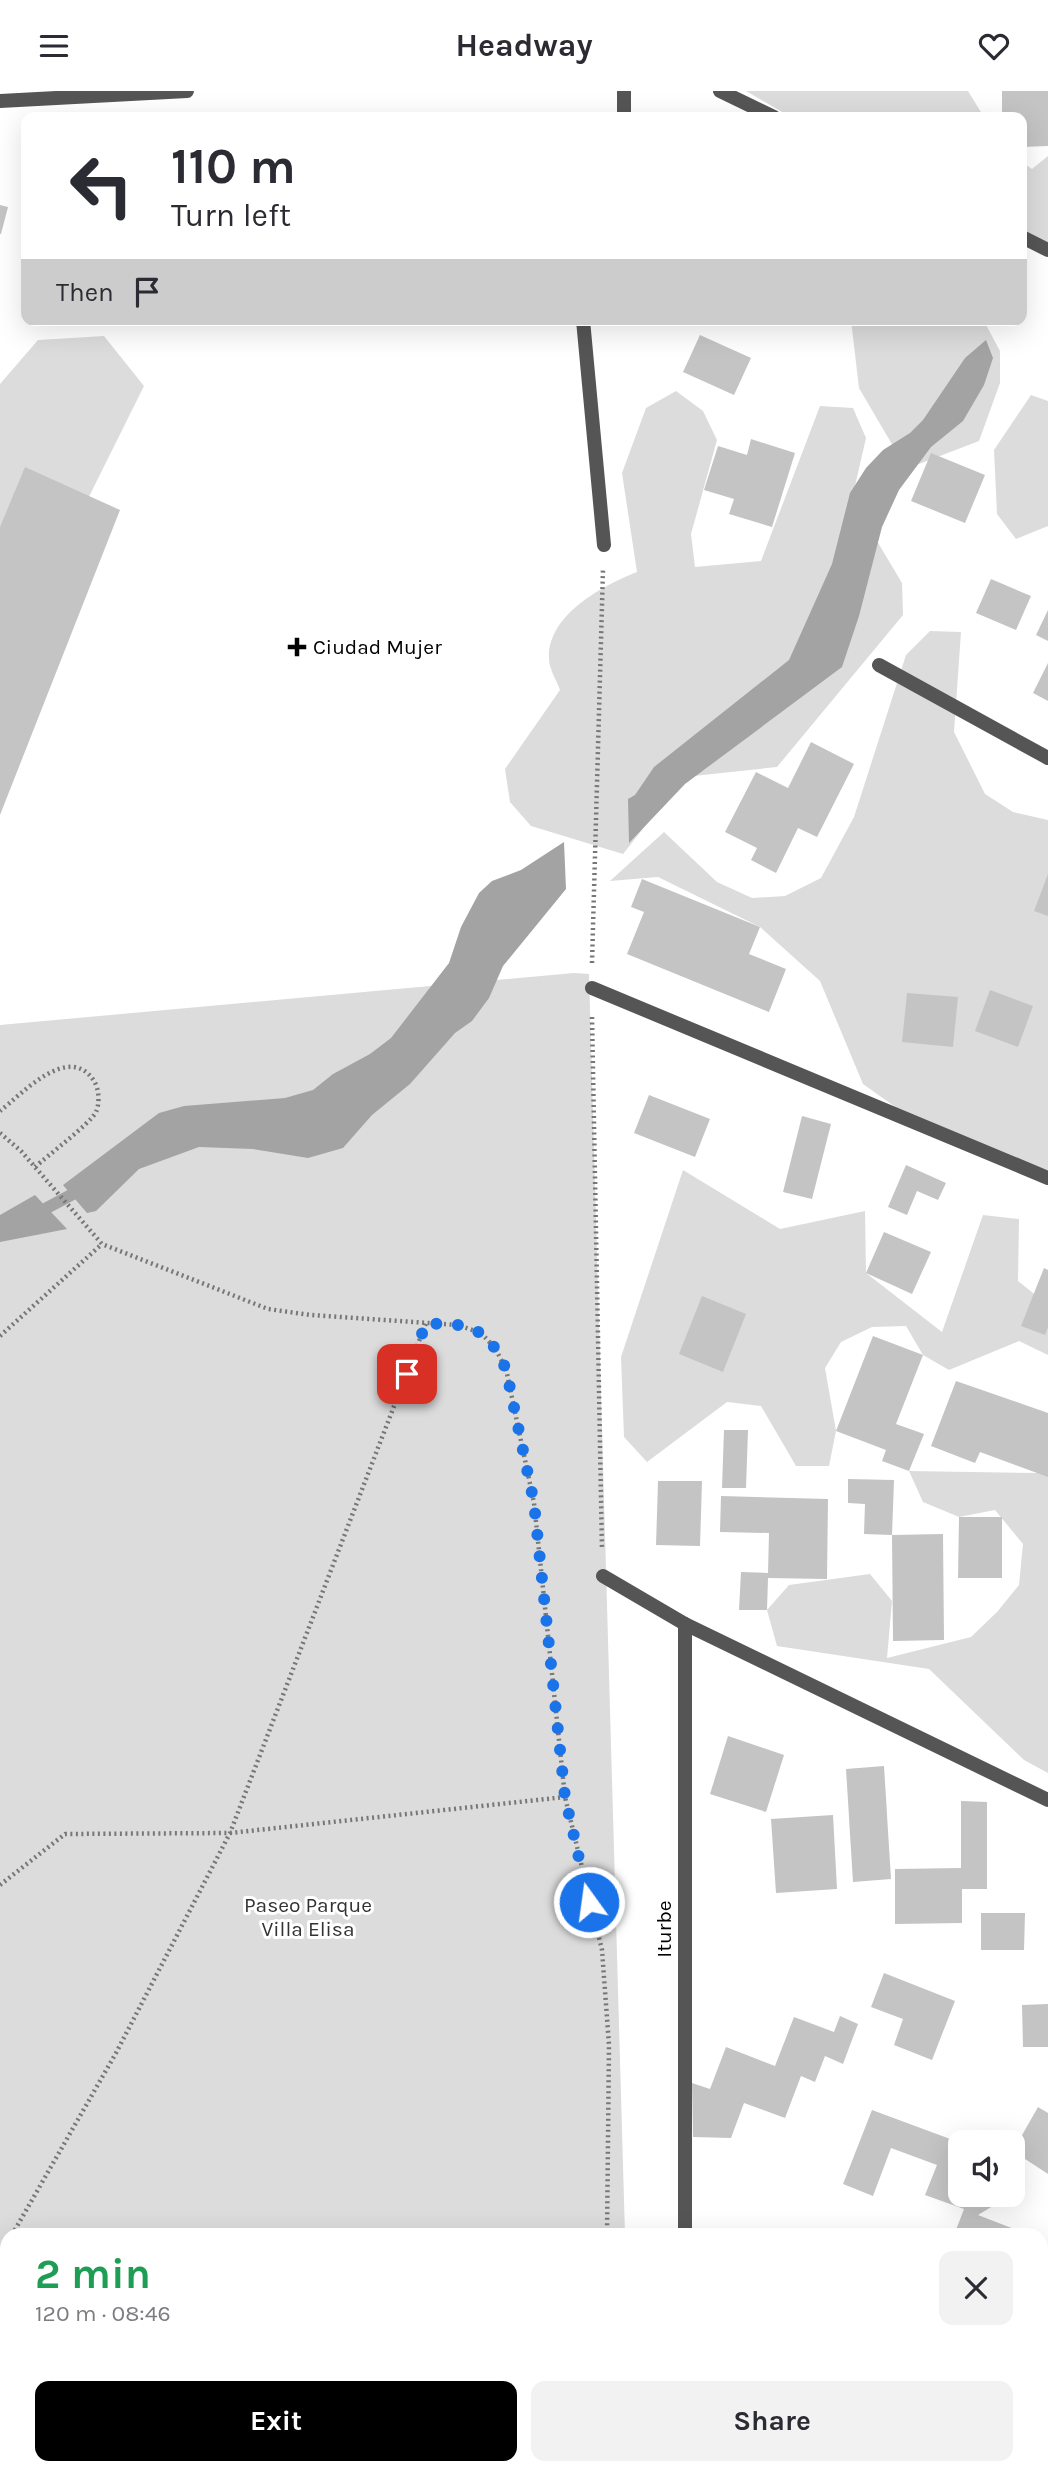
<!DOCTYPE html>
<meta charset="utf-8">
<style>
body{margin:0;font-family:Karla,sans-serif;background:#f2f2f3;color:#2b2b33;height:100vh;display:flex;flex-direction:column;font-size:26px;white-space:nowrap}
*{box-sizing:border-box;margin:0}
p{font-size:23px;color:#7c7c81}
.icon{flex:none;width:38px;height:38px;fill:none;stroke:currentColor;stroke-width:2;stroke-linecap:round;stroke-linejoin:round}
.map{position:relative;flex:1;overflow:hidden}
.side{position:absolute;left:0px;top:2137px;width:1048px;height:247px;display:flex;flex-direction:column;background:#fff;border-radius:21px 21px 0 0;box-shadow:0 7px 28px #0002}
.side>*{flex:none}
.guide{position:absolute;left:21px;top:21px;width:1006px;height:214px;border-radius:14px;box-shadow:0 7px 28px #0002;background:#fff;color:#2b2b33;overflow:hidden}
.tools{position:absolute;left:948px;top:2039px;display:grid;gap:14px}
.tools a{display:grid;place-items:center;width:77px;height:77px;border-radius:14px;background:#fff;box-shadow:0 7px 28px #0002;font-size:35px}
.pin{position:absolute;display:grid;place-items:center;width:60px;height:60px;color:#fff;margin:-30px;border-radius:14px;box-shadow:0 4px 10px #0006}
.me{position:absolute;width:77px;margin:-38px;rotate:346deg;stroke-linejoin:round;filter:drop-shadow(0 0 5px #0008)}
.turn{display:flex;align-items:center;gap:24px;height:147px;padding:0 35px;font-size:32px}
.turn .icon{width:91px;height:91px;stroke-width:2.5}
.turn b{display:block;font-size:49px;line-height:60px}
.then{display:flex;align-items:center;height:66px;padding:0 35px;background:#0003;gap:14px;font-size:26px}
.round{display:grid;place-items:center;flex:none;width:74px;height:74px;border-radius:14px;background:#f2f2f3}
.head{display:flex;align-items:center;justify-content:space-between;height:119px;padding:0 35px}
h1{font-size:42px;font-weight:700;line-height:52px;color:#1e9e55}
.button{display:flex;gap:14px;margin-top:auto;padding:14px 35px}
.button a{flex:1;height:80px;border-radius:14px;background:#000;color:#fff;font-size:28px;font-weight:700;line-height:80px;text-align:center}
.button a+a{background:#f2f2f3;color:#2b2b33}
header{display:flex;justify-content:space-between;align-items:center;height:91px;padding:0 35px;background:#fff;font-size:32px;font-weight:700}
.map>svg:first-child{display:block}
.green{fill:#dcdcdc}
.water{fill:#a3a3a3}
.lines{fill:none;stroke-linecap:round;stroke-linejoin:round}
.stream{stroke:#a3a3a3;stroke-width:12}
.building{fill:#c4c4c4}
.path{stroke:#777;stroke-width:4.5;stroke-dasharray:2 3.5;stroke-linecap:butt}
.lane{stroke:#555;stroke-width:14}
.street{stroke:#555;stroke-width:14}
.route{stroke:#1a73e8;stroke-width:12;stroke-dasharray:0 21.6}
.poi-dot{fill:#000;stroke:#fff;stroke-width:2.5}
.labels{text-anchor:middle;stroke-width:6;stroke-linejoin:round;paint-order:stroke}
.poi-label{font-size:21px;fill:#000;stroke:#fff;text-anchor:start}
.park-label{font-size:21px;fill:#333;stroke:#fff}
.street-label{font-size:21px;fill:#000;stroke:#fff}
</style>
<header><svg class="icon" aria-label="menu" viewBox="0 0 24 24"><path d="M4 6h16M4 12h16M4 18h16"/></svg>Headway<svg class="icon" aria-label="heart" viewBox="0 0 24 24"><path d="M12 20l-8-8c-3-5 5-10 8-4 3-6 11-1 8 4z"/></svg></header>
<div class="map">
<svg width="1048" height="2382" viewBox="0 0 1048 2382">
<rect width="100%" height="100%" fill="#fff"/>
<g class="green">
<path d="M746,0H968L984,26H791Z"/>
<path d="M1048,65V155L1022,149V71L1032,78Z"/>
<path d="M851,229L985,232L1000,260V292L979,350L919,373L893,355L859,297Z"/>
<path d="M104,245L144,295L54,476L0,495V293L38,249Z"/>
<path d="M676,300L703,320L717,349L691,443L695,476L761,470L820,315L853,317L866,347L852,408L902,492L903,524L777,676L684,686L623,763L531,735L510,711L505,678L560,599C557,590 549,578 549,568C547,524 602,495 637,481L622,382L646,317Z"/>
<path d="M1031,304L1048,310V435L1016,448L997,423L994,359Z"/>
<path d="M930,540L961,541L954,641L985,703L1013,721L1048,729V1080L922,1035L863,993L820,890L760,836L658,786L610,790L664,741L717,791L752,807L785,805L821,787L854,726L906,564Z"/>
<path d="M574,882L589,883L625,2144H7V2376H633V2382H7L0,2379V934Z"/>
<path d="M683,1079L780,1138L865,1120L866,1182L942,1241L983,1124L1019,1128L1018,1190L1048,1214V1264L1019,1250L949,1279L923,1264L906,1235L872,1236L841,1251L825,1277L836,1340L829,1375H796L761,1315L727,1311L647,1371L624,1346L621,1266Z"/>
<path d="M1048,1377V1682L1024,1669L929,1578L777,1555L767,1519L789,1494L870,1483L892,1510L887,1567L971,1546L997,1521L1019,1494L1023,1453L995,1419L959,1426L923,1411L909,1380L1037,1382Z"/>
</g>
<g class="water">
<path d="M986,249L993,267L984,294L963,330L931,356L899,399L882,436L859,525L842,576L685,693L629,752L628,708L635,704L654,676L789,569L832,473L850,402L866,377L883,359L910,342L923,329L965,267Z"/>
<path d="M564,751L566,798L503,875L489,907L472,930L455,942L410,993L372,1024L343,1057L308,1067L253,1058L199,1056L139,1078L96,1120L87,1122L63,1094L159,1022L184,1015L285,1007L313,999L333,983L370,963L391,947L449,872L461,836L479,802L492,790L521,779Z"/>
<path d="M35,1104L67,1138L0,1151V1124Z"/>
</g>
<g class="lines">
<path class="stream" d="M32,1125L84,1097"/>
</g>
<g class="building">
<path d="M1002,0H1048V55L1022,56V26H1002Z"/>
<path d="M0,114L8,116L1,143H0Z"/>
<path d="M700,244L751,267L734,304L683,281Z"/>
<path d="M751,348L795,362L772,436L729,423L734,408L704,399L718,355L747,364Z"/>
<path d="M931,362L985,384L965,432L911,410Z"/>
<path d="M25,376L120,419L0,724V436Z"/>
<path d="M991,488L1031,505L1016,539L976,522Z"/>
<path d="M1048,519V550L1036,544Z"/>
<path d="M1048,572V610L1033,602Z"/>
<path d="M811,651L854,673L817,746L798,737L776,782L751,769L757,757L725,741L756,681L788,697Z"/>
<path d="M1048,783V825L1034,820Z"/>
<path d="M642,788L760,836L749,863L786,878L769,921L627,863L644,821L631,816Z"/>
<path d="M990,899L1033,915L1018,956L975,940Z"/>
<path d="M907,902L958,906L953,956L902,951Z"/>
<path d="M649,1004L710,1028L695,1066L634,1042Z"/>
<path d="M802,1025L831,1033L812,1108L783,1101Z"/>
<path d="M906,1074L946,1092L938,1109L917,1100L907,1124L888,1116Z"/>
<path d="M884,1141L931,1161L912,1203L866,1182Z"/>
<path d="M1044,1177L1048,1179V1236L1045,1244L1021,1235Z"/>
<path d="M702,1205L746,1223L723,1281L679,1263Z"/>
<path d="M873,1245L923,1264L896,1333L924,1343L909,1380L882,1370L886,1359L836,1340Z"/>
<path d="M956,1290L1048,1322V1386L980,1361L975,1372L931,1355Z"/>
<path d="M724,1339H748L746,1397H722Z"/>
<path d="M848,1388L894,1389L892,1444L943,1443L944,1549L893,1550L892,1444L864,1443L865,1413L848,1412Z"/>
<path d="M658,1390H702L700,1455L656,1454Z"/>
<path d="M721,1405L828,1408L827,1488L768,1487L767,1519H739L741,1481L768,1482L769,1442L720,1441Z"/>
<path d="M959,1426H1002V1487H958Z"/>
<path d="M728,1645L784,1664L766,1721L710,1703Z"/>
<path d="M884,1675L891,1788L853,1791L846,1678Z"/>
<path d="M961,1710L987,1711V1798H962V1832L895,1833V1778L961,1777Z"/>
<path d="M833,1724L837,1798L776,1802L771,1728Z"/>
<path d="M981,1822H1025L1024,1859H981Z"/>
<path d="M884,1882L955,1910L932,1969L894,1954L903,1928L871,1916Z"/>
<path d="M1048,1913V1956H1023L1022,1914Z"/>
<path d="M840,1925L858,1933L843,1973L825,1965L815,1991L801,1985L785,2027L744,2012L731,2047L693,2046L692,1992L710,1998L726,1956L775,1975L794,1926L834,1941Z"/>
<path d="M1038,2016L1048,2022V2083L1013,2060Z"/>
<path d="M872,2019L961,2052V2104H1011L978,2124L1030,2144H954L964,2118L925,2104L937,2074L891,2057L873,2105L843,2093Z"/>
<path d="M1013,2073L1022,2076L1013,2099Z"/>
<path d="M1041,2343L1048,2346V2382H993L995,2376H1041Z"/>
</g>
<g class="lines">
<g class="path">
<path d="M592,872L603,478"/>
<path d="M592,926L602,1459"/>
<path d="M0,1020C22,1003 69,951 94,990C99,998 100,1012 96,1021C90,1033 47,1065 35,1076"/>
<path d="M0,1042L21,1060L102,1153L268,1218L311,1224L458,1234L481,1242L495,1257L506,1278L534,1412L565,1706L602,1859L609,1954L607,2144"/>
<path d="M0,1245L102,1153"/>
<path d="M0,1794L65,1743L230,1742L565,1706"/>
<path d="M12,2144L116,1962L230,1742L426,1232"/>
<path d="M0,2164L7,2152"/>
<path d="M0,2252L7,2256"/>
<path d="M153,2376L157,2382"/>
<path d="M605,2382V2376"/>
</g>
<path class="lane" d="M592,897L1048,1087"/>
<g class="street">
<path d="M720,0L774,26"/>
<path d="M0,10L187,0"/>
<path d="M624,26V0"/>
<path d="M1022,146L1048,159"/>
<path d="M583,229L604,454"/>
<path d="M879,574L1048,667"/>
<path d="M603,1485L685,1533L1048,1709"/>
<path d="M685,2144V1533"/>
<path d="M684,2382V2376"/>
</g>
</g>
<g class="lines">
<path class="route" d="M407,1283L426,1232L458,1234L481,1242L495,1257L506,1278L534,1412L565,1706L589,1811"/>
</g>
<path class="poi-dot" d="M293.5 545.5h7v7h7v7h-7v7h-7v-7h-7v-7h7z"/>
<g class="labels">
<g class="poi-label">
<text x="313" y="563">Ciudad Mujer</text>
</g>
<g class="park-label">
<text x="308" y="1821">Paseo Parque<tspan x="308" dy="24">Villa Elisa</tspan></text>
</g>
<g class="street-label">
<text transform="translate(664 1838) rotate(-90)" y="7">Iturbe</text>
</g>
</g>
</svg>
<div class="tools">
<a><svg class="icon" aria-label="sound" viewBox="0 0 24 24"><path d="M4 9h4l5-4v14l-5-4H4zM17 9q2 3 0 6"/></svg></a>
</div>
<div class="pin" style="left:407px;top:1283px;background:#d93025"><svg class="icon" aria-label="arrive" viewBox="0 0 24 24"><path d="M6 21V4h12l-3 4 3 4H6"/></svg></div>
<svg class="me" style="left:589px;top:1811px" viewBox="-20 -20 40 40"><circle r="17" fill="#1a73e8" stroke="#fff" stroke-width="3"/><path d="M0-11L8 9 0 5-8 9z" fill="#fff"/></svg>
<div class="guide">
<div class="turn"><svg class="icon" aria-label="left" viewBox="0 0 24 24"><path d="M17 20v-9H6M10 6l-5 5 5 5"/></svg><div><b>110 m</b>Turn left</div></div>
<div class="then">Then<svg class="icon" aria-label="arrive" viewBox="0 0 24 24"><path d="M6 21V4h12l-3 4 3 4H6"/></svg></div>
</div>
<section class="side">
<div class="head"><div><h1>2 min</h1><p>120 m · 08:46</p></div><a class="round"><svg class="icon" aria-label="close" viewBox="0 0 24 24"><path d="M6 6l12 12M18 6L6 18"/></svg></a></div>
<div class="button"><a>Exit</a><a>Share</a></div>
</section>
</div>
